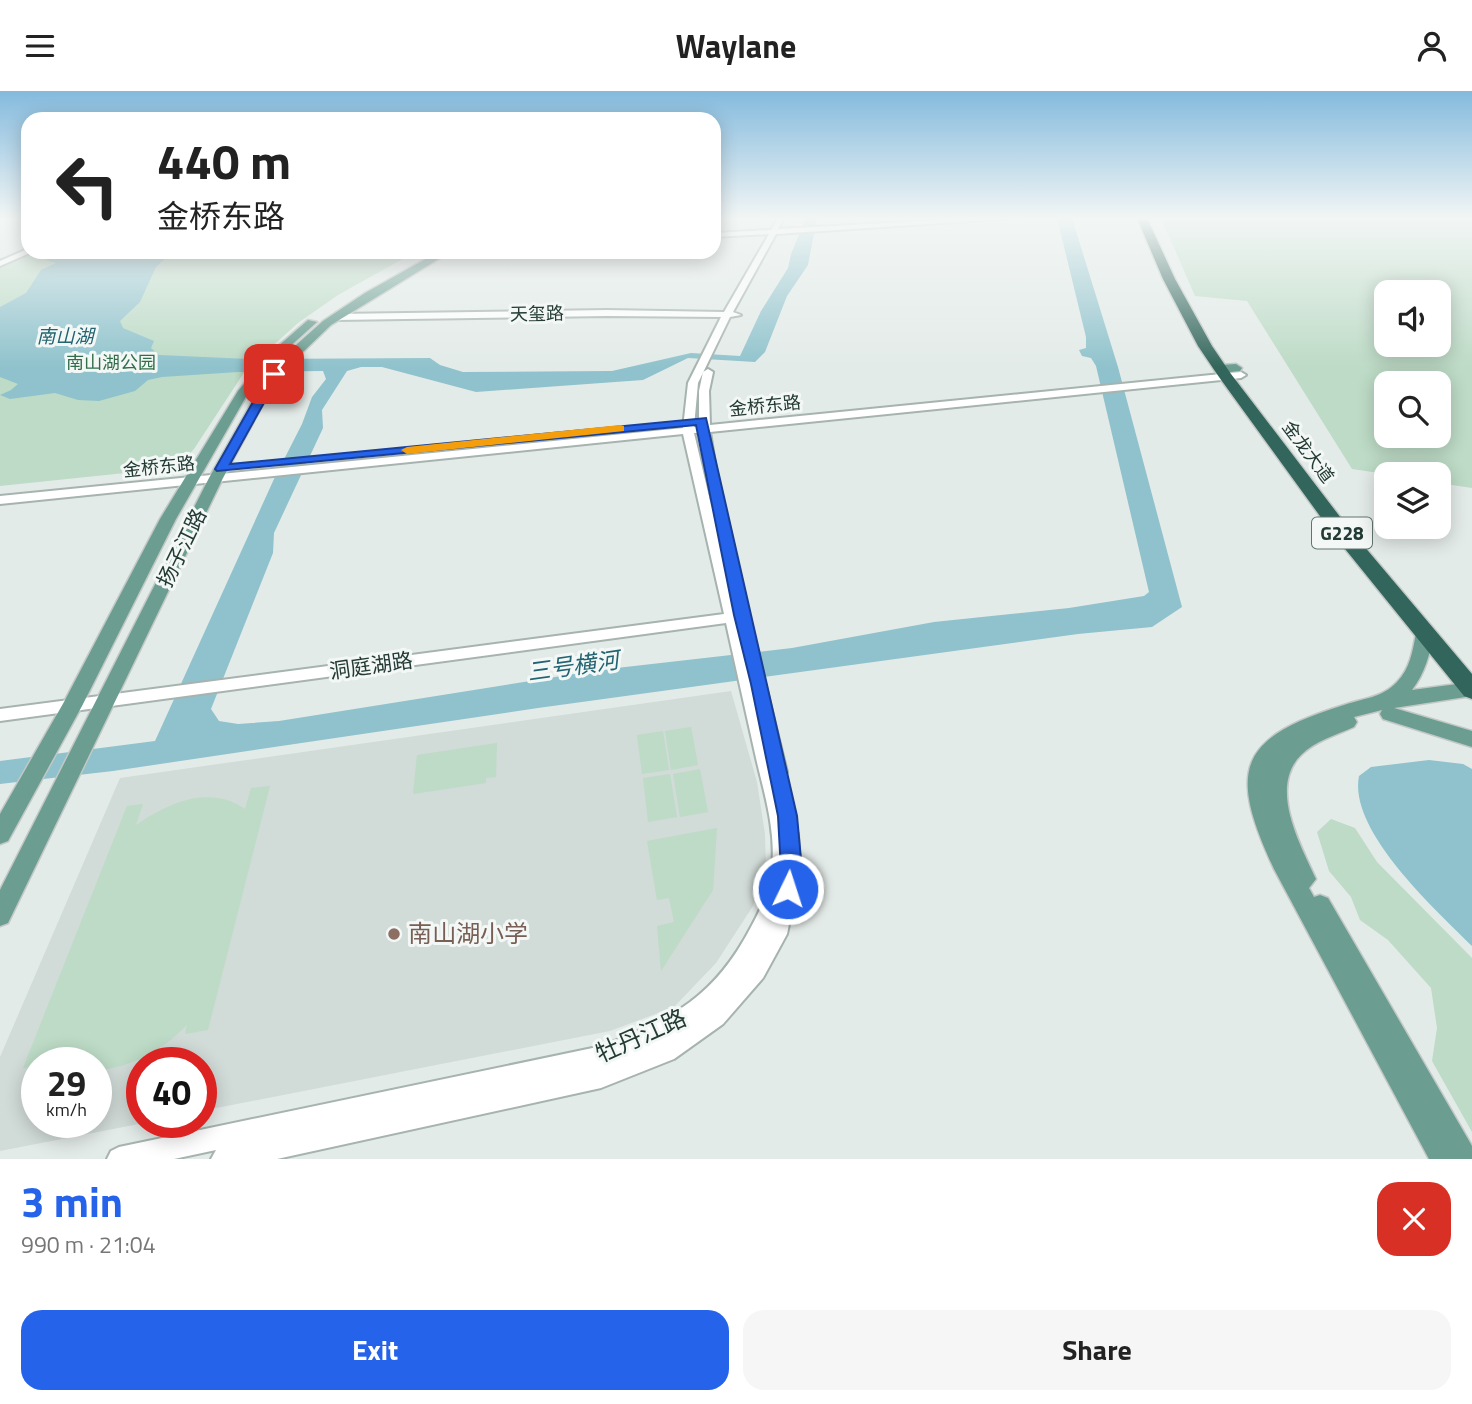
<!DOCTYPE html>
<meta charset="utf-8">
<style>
body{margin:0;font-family:"Titillium Web","Noto Sans SC",sans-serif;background:#f6f6f6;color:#222;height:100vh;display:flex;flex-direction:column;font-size:26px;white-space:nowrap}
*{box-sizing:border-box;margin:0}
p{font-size:23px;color:#767676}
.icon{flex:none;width:38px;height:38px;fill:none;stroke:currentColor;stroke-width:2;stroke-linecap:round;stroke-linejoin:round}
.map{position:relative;height:1068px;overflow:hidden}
.details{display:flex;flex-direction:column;background:#fff;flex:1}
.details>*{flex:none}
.banner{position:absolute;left:21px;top:21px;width:700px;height:147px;border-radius:21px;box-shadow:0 4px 18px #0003;background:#fff;color:#222;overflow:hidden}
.tools{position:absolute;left:1374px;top:189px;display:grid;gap:14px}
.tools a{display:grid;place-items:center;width:77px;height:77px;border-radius:14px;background:#fff;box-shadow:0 4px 18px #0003;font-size:35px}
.speed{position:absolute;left:21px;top:956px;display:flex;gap:14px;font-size:35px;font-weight:700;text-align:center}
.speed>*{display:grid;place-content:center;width:91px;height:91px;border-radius:50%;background:#fff;box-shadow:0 4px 18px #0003;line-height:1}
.speed small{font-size:18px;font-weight:400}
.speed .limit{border:10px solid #d22;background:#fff;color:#111}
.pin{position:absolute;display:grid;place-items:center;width:60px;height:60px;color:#fff;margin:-30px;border-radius:14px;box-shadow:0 4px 10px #0006}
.me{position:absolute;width:77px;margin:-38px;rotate:4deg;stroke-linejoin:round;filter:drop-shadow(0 0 5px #0008)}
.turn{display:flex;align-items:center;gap:24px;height:147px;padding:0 21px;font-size:32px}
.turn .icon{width:91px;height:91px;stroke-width:2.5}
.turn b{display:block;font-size:49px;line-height:60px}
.round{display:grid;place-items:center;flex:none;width:74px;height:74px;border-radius:21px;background:#f6f6f6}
.head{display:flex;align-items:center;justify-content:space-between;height:119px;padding:0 21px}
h1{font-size:42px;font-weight:700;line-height:52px;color:#2563eb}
.button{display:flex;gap:14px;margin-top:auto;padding:14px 21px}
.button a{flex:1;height:80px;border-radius:21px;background:#2563eb;color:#fff;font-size:28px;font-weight:700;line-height:80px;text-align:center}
.button a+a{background:#f6f6f6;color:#222}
header{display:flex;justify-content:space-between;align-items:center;height:91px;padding:0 21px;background:#fff;font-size:32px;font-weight:700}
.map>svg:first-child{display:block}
.built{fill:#d1dbd7;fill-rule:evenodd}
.green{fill:#bddbc6;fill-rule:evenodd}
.water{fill:#8fc2cc}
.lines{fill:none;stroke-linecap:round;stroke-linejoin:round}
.minor-casing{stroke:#a6b3af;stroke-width:4}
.major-casing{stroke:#c2c8c6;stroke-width:3}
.highway-casing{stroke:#c2c8c6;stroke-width:3}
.minor{fill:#fff;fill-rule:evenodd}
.major{fill:#6b9d91;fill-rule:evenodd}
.highway{fill:#32655b;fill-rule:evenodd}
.route{fill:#2563eb;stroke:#184099;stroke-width:2}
.slow{fill:#f59e0b}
.education-dot{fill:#8d6e63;stroke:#f3f8f6;stroke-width:2.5}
.labels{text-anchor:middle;stroke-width:6;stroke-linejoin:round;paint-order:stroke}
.far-street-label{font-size:18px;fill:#243b35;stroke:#f3f8f6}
.far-park-label{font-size:18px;fill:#326e4a;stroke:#f3f8f6}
.far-water-label{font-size:19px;font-style:italic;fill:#236472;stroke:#f3f8f6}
.shield{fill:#f3f8f6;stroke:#62746f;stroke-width:2}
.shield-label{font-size:19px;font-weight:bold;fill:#243b35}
.street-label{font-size:21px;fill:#243b35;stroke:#f3f8f6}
.water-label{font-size:23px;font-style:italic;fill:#236472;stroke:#f3f8f6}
.near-education-label{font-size:24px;fill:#785e54;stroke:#f3f8f6;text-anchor:start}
.near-street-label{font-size:24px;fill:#243b35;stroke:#f3f8f6}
</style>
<header><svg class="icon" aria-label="menu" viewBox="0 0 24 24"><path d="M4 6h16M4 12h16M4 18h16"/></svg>Waylane<svg class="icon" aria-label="person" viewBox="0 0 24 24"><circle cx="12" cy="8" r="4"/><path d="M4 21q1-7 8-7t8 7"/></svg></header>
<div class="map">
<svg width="1472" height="1068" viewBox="0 0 1472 1068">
<rect width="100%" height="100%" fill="#e3ebe8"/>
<path class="built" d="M731,600L757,691L765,743L766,778L753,815L716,872L674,916L610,940L201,1020V971H142V1031H149L0,1060V966L120,687ZM37,971H96V1031H37Z"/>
<g class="green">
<path d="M1161,127H1472V397L1439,392L1438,383H1386L1352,378L1247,210L1195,205ZM1386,201H1438V254H1386ZM1386,292H1438V345H1386Z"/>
<path d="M31,161H415L338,204L298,232L245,280L194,358L185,367L167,375L144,380L0,395V175Z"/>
<path d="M691,636L698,674L671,679L665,640Z"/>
<path d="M663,640L669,679L642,683L637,644Z"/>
<path d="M497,652L496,686L486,687V692L413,703L417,664Z"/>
<path d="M700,678L708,721L680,726L673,683Z"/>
<path d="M670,683L677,726L648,731L643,687Z"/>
<path d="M270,695L208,939L185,943L187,934C157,963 138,973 96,980V971H59L49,964L46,971H37V975L23,977L127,715L143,713L136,734C168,712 210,693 245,718L251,697Z"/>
<path d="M1331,728L1355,737L1377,771L1472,867V1041L1432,970L1437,937L1431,897L1388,849L1360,829L1351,806L1329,780L1317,741Z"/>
<path d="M717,737L713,799L661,880L657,835L674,831L669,807L657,809L647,750Z"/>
</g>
<g class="water">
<path d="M806,127H817L808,174L787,205L765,261L755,271L688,267L643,289L476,301L382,276H361L347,280L322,319L323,337L274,442L273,462L211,618L219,630L238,633L279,630L599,579L792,557L934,531L1069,517L1144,505L1149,501L1096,275L1091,267L1082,265L1079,259L1086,257V246L1057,127H1072L1118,276L1182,516L1152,536L1078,543L538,617L113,680L0,693V670L155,650L274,388L302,333L312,306L326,288L323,280L238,281L162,286L148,289L135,300L99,310L78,309L55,302L10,308L0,304L11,299L18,293L0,286V216L26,202L41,179L56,172L46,169L63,161H172L156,176L140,211L120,230L123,237L154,250L151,257L159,264L249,268L430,267L440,274L463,281L612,280L691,262L740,265L761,220L788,177L791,163Z"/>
<path d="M1429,669L1463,673L1472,678V855C1436,819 1348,740 1359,685L1371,676Z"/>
</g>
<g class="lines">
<defs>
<g id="minor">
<path d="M778,127H784L778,138L978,127H1019L776,143L733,221L741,224L730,226L698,292L694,336L699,335V300L703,281L708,278L713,281L709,300L710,334L1241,281L1246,284L1241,287L710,341L718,391L745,507L743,510L735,511L737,521L746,522L750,531L787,681L785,686L778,687L788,735L795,737L798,743L800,779L787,843L763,887L723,933L674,968L601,997L277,1068H211L216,1059L174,1068H107L111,1060L119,1056L602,955C673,927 714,907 751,836C761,818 770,798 772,777C776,739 764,702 756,667C746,622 736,577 726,532L0,630V618L724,523L683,343L0,413V405L683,337L688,292L721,226L607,225L336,229L332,226L336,223L607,219L724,221L769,143L714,146V142L771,139ZM694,342H700L711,414Z"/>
<path d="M25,159L32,161L0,175V170Z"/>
</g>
<g id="major">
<path d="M438,161H450L331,234L279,284L223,387L8,832L0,835V799L209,387L268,283L286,263L323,230L365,202Z"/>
<path d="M308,229L317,231L276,268L247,304L176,428L82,615L8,750L0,753V723L64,611L160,428L238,300L268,264Z"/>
<path d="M1236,273L1242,277L1240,280L1221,282L1215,278L1221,274Z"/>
<path d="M1425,536L1431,538L1434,542C1430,563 1425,582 1412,599L1472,591V605L1394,617L1472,640V656L1383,628L1380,623L1382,619L1354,626L1357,631L1354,636C1336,644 1315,650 1301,664C1268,697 1301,755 1316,788L1309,797L1314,806L1320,804L1328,807L1472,1055V1068H1429L1274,778C1228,679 1237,647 1344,614C1364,607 1382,607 1397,591C1410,578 1413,559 1416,542L1419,538Z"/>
</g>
<path id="highway" d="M1137,127H1147L1175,188L1212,255L1231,283L1347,435L1472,583V608L1464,605L1333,443L1219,286L1198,255L1163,188Z"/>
</defs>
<use href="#minor" class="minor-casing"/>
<use href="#major" class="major-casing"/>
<use href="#highway" class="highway-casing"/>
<use href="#minor" class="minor"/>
<use href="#major" class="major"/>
<use href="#highway" class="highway"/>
</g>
<linearGradient id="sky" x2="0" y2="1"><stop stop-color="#84badd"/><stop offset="0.46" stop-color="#f2f6f5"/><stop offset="1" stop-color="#f2f6f5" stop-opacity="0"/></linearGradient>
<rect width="1472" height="277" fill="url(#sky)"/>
<path class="route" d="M274,279L280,283L230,373L706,327L797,725L802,779L795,805L788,808L780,805L777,798L781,779L778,725L751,593L734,524L696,334L217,380L215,378L269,283Z"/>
<path class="slow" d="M620,334L624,335V340L407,363L401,359L407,356Z"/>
<circle class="education-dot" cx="394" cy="843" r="7"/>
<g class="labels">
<g class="far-street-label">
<text transform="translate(537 223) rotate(-1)" y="6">天玺路</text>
<text transform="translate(765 315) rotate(-6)" y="6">金桥东路</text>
<text transform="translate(1308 361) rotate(53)" y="6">金龙大道</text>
<text transform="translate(159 376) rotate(-6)" y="6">金桥东路</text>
</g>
<g class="far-park-label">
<text x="111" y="278">南山湖公园</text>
</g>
<g class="far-water-label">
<text x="65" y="252">南山湖</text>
</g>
<rect class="shield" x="1312" y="426.5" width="60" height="31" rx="5"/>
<g class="shield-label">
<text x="1342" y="449">G228</text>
</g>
<g class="street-label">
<text transform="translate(182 457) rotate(-64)" y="7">扬子江路</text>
<text transform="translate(371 575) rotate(-8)" y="7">洞庭湖路</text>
</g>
<g class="water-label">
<text transform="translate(573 575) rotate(-8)" y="8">三号横河</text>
</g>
<g class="near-education-label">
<text x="408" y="851">南山湖小学</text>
</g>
<g class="near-street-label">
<text transform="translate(641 945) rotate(-24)" y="8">牡丹江路</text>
</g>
</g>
</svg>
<div class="tools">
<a><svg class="icon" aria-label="sound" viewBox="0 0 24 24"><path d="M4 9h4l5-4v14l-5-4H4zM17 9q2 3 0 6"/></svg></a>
<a><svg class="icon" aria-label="search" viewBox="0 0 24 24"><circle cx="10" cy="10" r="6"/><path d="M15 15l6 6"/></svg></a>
<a><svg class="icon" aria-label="layers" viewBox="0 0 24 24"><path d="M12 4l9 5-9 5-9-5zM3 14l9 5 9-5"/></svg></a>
</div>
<div class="speed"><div>29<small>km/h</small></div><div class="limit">40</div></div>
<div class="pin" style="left:274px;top:283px;background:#d93025"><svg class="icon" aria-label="arrive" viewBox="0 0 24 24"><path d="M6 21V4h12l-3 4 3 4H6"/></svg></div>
<svg class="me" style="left:788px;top:798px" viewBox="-20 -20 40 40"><circle r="17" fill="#2563eb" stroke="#fff" stroke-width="3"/><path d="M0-11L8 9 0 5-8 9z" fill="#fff"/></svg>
<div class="banner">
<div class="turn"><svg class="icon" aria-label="left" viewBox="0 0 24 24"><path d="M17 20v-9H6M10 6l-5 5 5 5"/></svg><div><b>440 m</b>金桥东路</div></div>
</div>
</div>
<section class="details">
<div class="head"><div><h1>3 min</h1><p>990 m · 21:04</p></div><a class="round" style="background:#d93025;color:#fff"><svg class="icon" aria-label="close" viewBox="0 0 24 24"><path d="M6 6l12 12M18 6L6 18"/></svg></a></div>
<div class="button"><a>Exit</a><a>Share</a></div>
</section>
